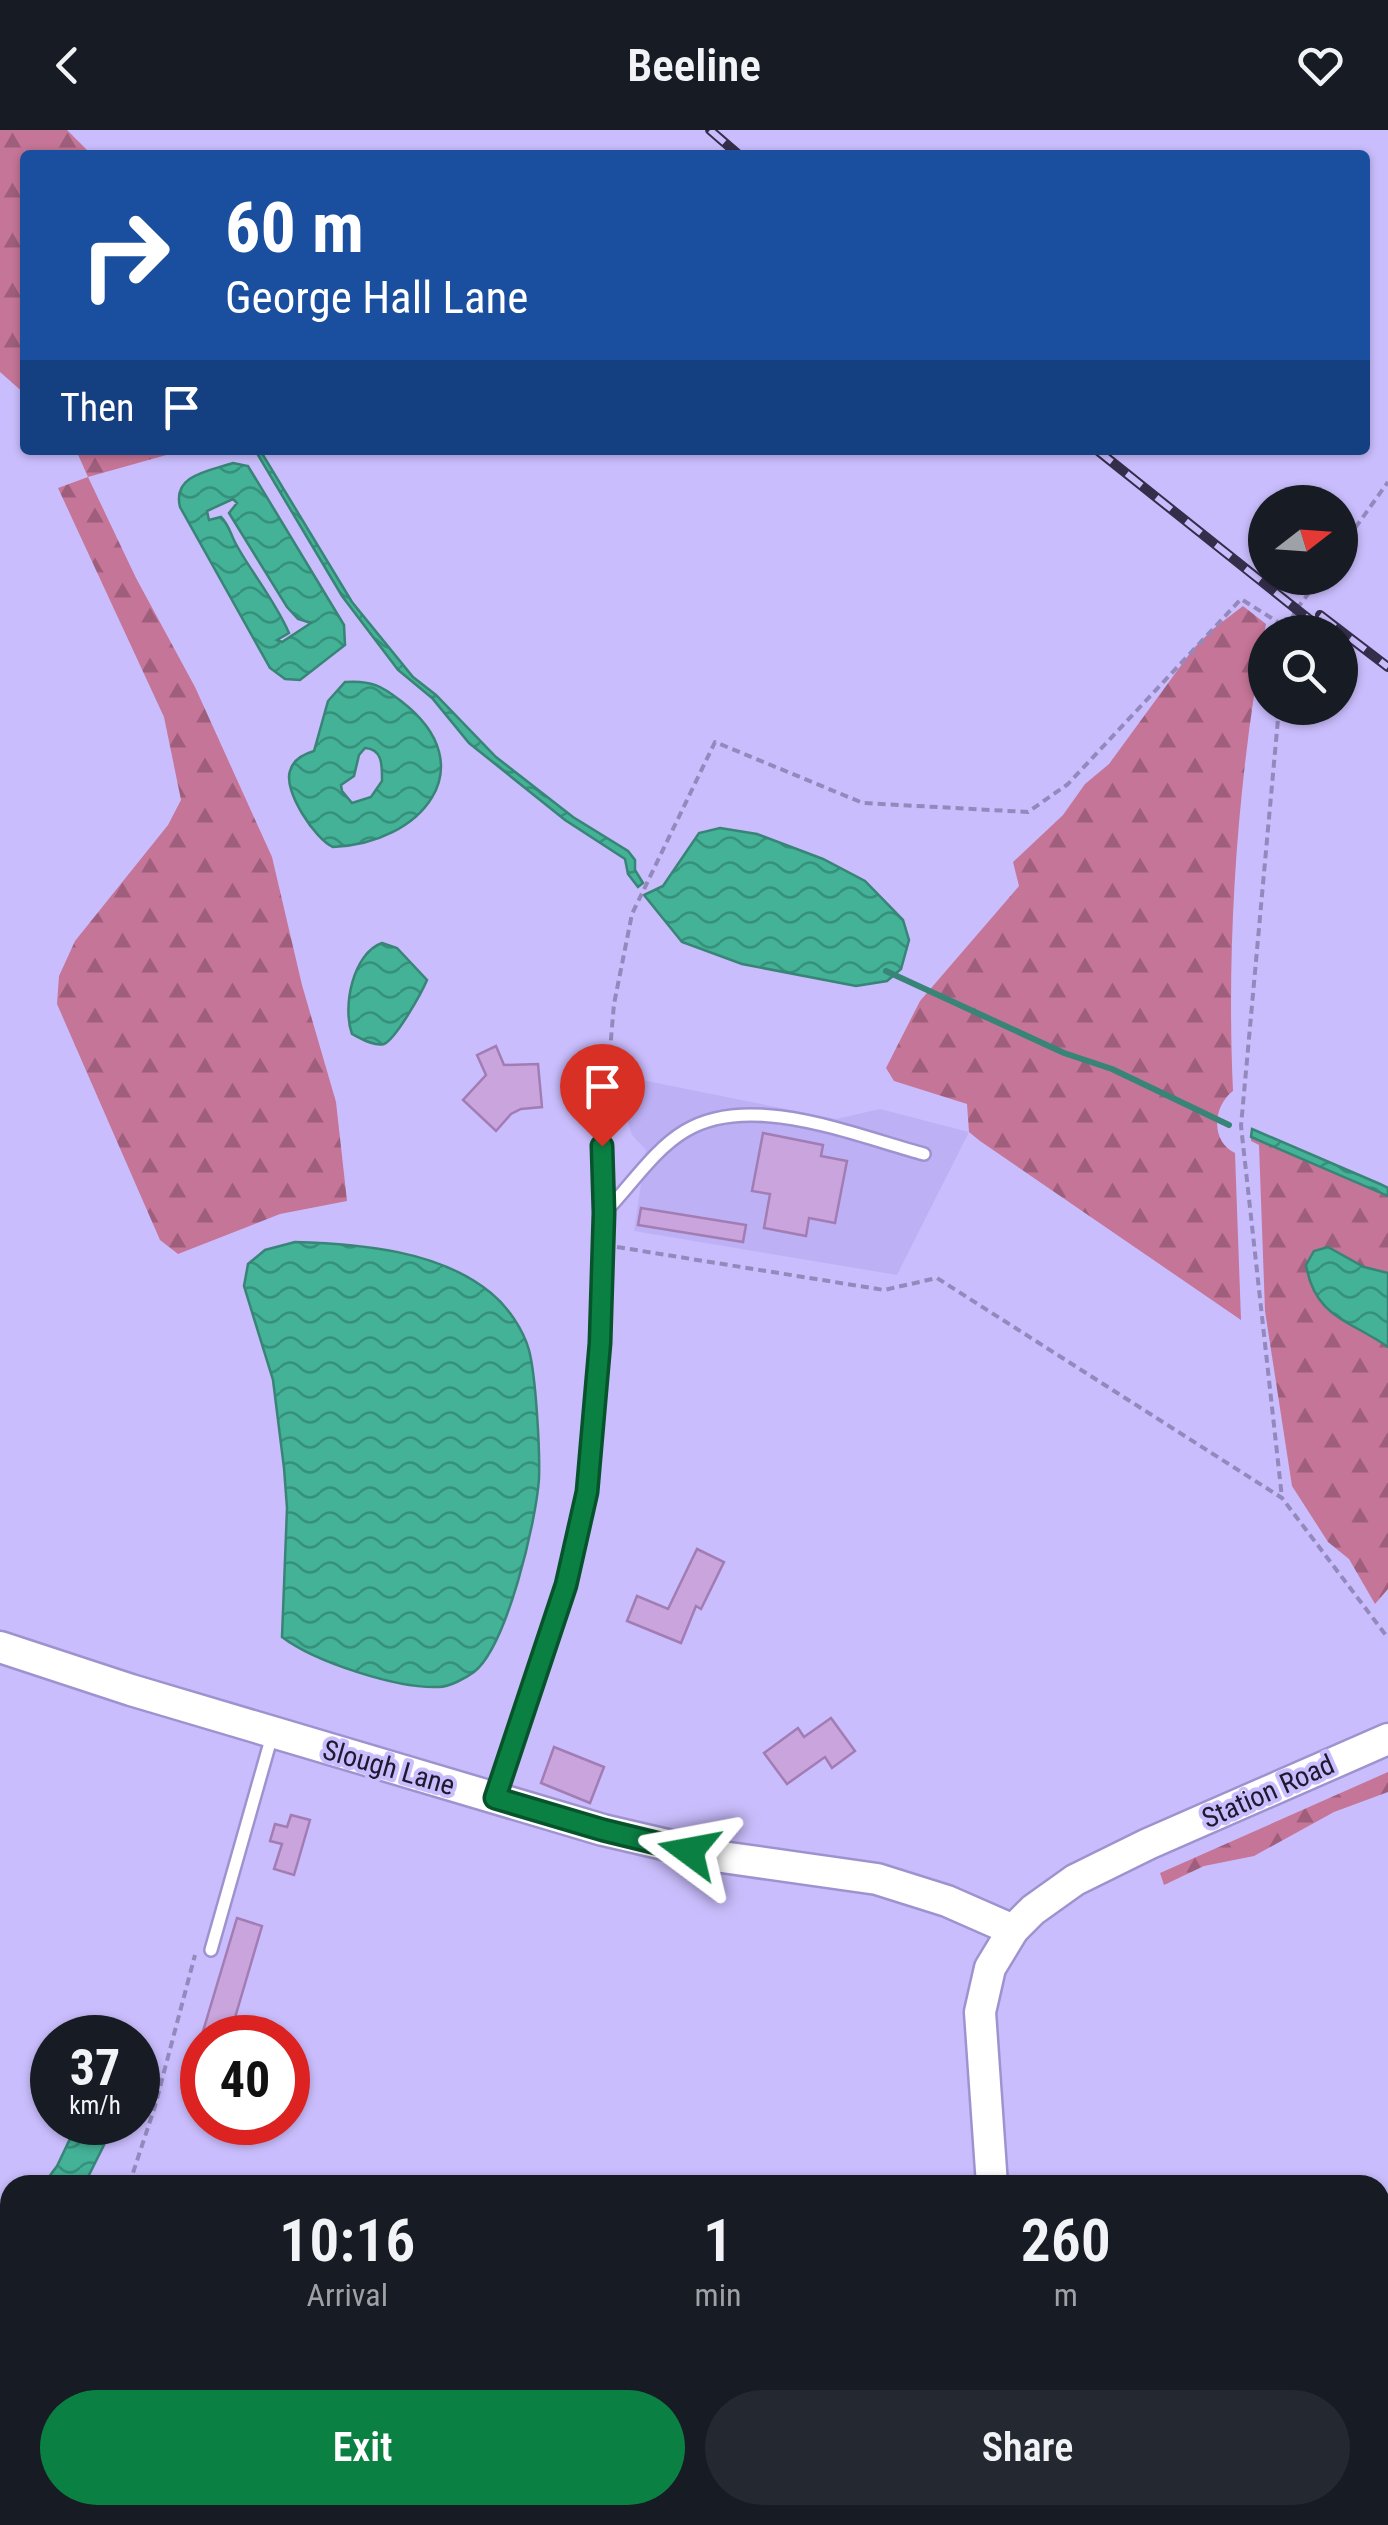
<!DOCTYPE html>
<style>
body{margin:0;font-family:"Roboto Condensed",sans-serif;background:#242831;color:#f1f3f6;height:100vh;display:flex;flex-direction:column;font-size:38px;white-space:nowrap}
*{box-sizing:border-box;margin:0}
p{font-size:32px;color:#9ea1a6}
.icon{flex:none;width:55px;height:55px;fill:none;stroke:currentColor;stroke-width:2;stroke-linecap:round;stroke-linejoin:round}
.map{position:relative;flex:1;overflow:hidden}
.details{position:absolute;left:0px;top:2045px;width:1390px;height:350px;display:flex;flex-direction:column;background:#171b24;border-radius:30px 30px 0 0;box-shadow:0 2px 8px #0004}
.details>*{flex:none}
.top-card{position:absolute;left:20px;top:20px;width:1350px;height:305px;border-radius:10px;box-shadow:0 2px 8px #0004;background:#1a4fa0;color:#fff;overflow:hidden}
.needle{width:65px;rotate:73deg}
.buttons{position:absolute;left:1248px;top:355px;display:grid;gap:20px}
.buttons a{display:grid;place-items:center;width:110px;height:110px;border-radius:50%;background:#171b24;box-shadow:0 2px 8px #0004;font-size:50px}
.speed{position:absolute;left:30px;top:1885px;display:flex;gap:20px;font-size:50px;font-weight:700;text-align:center}
.speed>*{display:grid;place-content:center;width:130px;height:130px;border-radius:50%;background:#171b24;box-shadow:0 2px 8px #0004;line-height:1}
.speed small{font-size:25px;font-weight:400}
.speed .limit{border:15px solid #d22;background:#fff;color:#111}
.pin{position:absolute;display:grid;place-items:center;width:85px;height:85px;color:#fff;margin:-102px -42px;border-radius:50% 50% 50% 0;rotate:-45deg;box-shadow:0 0 10px #0007}
.pin .icon{rotate:45deg}
.me{position:absolute;width:110px;margin:-55px;rotate:283deg;stroke-linejoin:round;filter:drop-shadow(0 0 8px #0008)}
.turn{display:flex;align-items:center;gap:35px;height:210px;padding:0 40px;font-size:45px}
.turn .icon{width:130px;height:130px;stroke-width:2.5}
.turn b{display:block;font-size:70px;line-height:85px}
.then{display:flex;align-items:center;height:95px;padding:0 40px;background:#0003;gap:20px;font-size:38px}
.eta{display:flex;justify-content:space-evenly;align-items:center;height:170px;text-align:center}
.eta b{font-size:60px;font-weight:600;line-height:70px}
.cta{display:flex;gap:20px;margin-top:auto;padding:20px 40px}
.cta a{flex:1;height:115px;border-radius:60px;background:#0b8043;color:#fff;font-size:40px;font-weight:600;line-height:115px;text-align:center}
.cta a+a{background:#242831;color:#f1f3f6}
header{display:flex;justify-content:space-between;align-items:center;height:130px;padding:0 40px;background:#171b24;font-size:45px;font-weight:600}
.map>svg:first-child{display:block}
.built{fill:#beb0f5}
.forest{fill:url(#forest-firs)}
.water{fill:url(#water-waves);stroke:#388477;stroke-width:2.5;fill-rule:evenodd}
.lines{fill:none;stroke-linecap:round;stroke-linejoin:round}
.stream{stroke:#388477;stroke-width:6}
.building{fill:#c9a4dd;stroke:#a17db4;stroke-width:2.5}
.lane-casing{stroke:#9f93cf;stroke-width:16}
.secondary-casing{stroke:#9f93cf;stroke-width:35}
.path{stroke:#9489bc;stroke-width:4;stroke-dasharray:8 5;stroke-linecap:butt}
.lane{stroke:#fff;stroke-width:11}
.secondary{stroke:#fff;stroke-width:30}
.rail-casing{stroke:#352e4b;stroke-width:10}
.rail{stroke:#cabdfd;stroke-width:6;stroke-dasharray:19;stroke-linecap:butt}
.route-casing{stroke:#07532c;stroke-width:25}
.route{stroke:#0b8043;stroke-width:18}
.labels{text-anchor:middle;stroke-width:8;stroke-linejoin:round;paint-order:stroke}
.street-label{font-size:28px;fill:#1f1930;stroke:#cabdfd}
</style>
<header><svg class="icon" aria-label="back" viewBox="0 0 24 24"><path d="M15 5l-7 7 7 7"/></svg>Beeline<svg class="icon" aria-label="heart" viewBox="0 0 24 24"><path d="M12 20l-8-8c-3-5 5-10 8-4 3-6 11-1 8 4z"/></svg></header>
<div class="map">
<svg width="1388" height="2395" viewBox="0 0 1388 2395">
<defs>
<pattern id="forest-firs" width="22" height="20" patternUnits="userSpaceOnUse" patternTransform="scale(2.5)"><rect width="22" height="20" fill="#c57597"/><path d="M5 1l3.5 6h-7zM16 11l3.5 6h-7z" fill="#9f5f7c"/></pattern>
<pattern id="water-waves" width="16" height="10" patternUnits="userSpaceOnUse" patternTransform="scale(2.5)"><rect width="16" height="10" fill="#43b296"/><path d="M0 5q4-4 8 0t8 0" fill="none" stroke="#37907b"/></pattern>
</defs>
<rect width="100%" height="100%" fill="#cabdfd"/>
<path class="built" d="M627,947L836,989L880,979L969,1002L897,1145L634,1101L646,1020L632,1005L622,974Z"/>
<g class="forest">
<path d="M0,0H67L92,25H25V264L0,242Z"/>
<path d="M76,320H184L88,347L136,448L195,557L272,727L302,855L336,972L347,1071L280,1084L178,1124L160,1110L57,874L59,846L75,811L168,695L181,670L164,587L58,358L88,347Z"/>
<path d="M1243,476L1266,494C1238,643 1226,809 1233,961C1213,976 1210,1011 1235,1023L1241,1190L980,1011L969,1002L967,974L894,951L886,938L920,871L1019,756L1013,732L1063,685L1085,654L1109,634L1193,519L1213,499Z"/>
<path d="M1251,1007L1388,1066V1143L1364,1137L1328,1117L1382,1212L1388,1217V1459L1375,1474L1349,1429L1328,1412L1292,1356L1265,1181L1259,1015L1251,1011Z"/>
<path d="M1388,1642V1662L1334,1682L1254,1726L1204,1736L1164,1755L1160,1743Z"/>
</g>
<g class="water">
<path d="M255,320H260L352,472L413,547L436,565L496,627L573,687L628,721L635,730V740L643,753L638,757L628,744L625,729L565,690L469,613L432,568L398,540L342,466Z"/>
<path d="M233,333L248,336L344,495L345,515L300,550L285,549L270,538L180,377C172,345 209,341 233,333ZM233,369L237,373L229,383L287,477L298,489L311,493L282,512L277,510L289,503C275,471 254,446 237,416C231,406 230,396 221,387L209,390L207,381Z"/>
<path d="M345,552C371,550 382,556 401,571C487,637 420,714 333,717C315,709 283,661 290,641C293,629 304,624 314,621L328,571ZM365,618C383,619 382,636 382,651L371,667L352,673L342,661L341,655L354,646L359,625Z"/>
<path d="M720,698L757,704L823,729L865,751L903,790L909,810L901,839L887,851L856,856L742,834L682,812L644,765L663,756L699,703Z"/>
<path d="M382,813L397,818L427,850C422,862 396,909 384,914C375,917 360,908 352,904C342,877 353,823 382,813Z"/>
<path d="M1252,999L1380,1054L1388,1058V1066L1251,1007Z"/>
<path d="M295,1112C360,1114 439,1120 491,1163C508,1177 523,1199 529,1220C536,1247 540,1320 539,1349C536,1392 507,1516 474,1542C466,1548 449,1557 439,1557C398,1559 315,1532 282,1507L287,1378L284,1338L273,1250L244,1156L248,1134L265,1120Z"/>
<path d="M1328,1117L1364,1137L1388,1143V1217C1350,1190 1315,1188 1306,1135L1314,1121Z"/>
<path d="M78,1992L115,1993L84,2055H43L57,2036Z"/>
<path d="M10,2093V2178L0,2175V2108Z"/>
</g>
<g class="lines">
<path class="stream" d="M886,841L1064,923L1112,939L1229,995"/>
</g>
<g class="building">
<path d="M496,916L504,935L538,934L542,977L521,979L511,984L496,1001L463,970L486,945L477,925Z"/>
<path d="M763,1003L823,1015L821,1026L847,1031L835,1093L809,1088L806,1106L764,1098L770,1064L752,1061Z"/>
<path d="M641,1078L746,1095L743,1112L638,1095Z"/>
<path d="M697,1419L724,1432L701,1479L696,1476L681,1513L627,1491L637,1466L668,1479Z"/>
<path d="M831,1588L855,1621L832,1638L825,1627L787,1654L764,1623L798,1598L804,1607Z"/>
<path d="M554,1617L604,1637L590,1673L541,1653Z"/>
<path d="M291,1685L310,1690L294,1745L274,1739L282,1714L270,1711L275,1694L287,1697Z"/>
<path d="M237,1788L262,1796L229,1908H201Z"/>
</g>
<g class="lines">
<defs>
<g id="lane">
<path d="M604,1083C630,1057 653,1020 685,1001C751,961 856,1006 924,1024"/>
<path d="M495,1668L566,1455L587,1362L600,1213L604,1083L602,1016"/>
<path d="M211,1820L273,1602"/>
</g>
<g id="secondary">
<path d="M0,1517L131,1560L603,1700L715,1726L877,1749L947,1771L1013,1800"/>
<path d="M992,2055L980,1882L990,1838L1013,1800L1033,1780L1075,1750L1148,1714L1388,1609"/>
<path d="M1079,2385L1081,2395"/>
</g>
</defs>
<use href="#lane" class="lane-casing"/>
<use href="#secondary" class="secondary-casing"/>
<g class="path">
<path d="M1340,419L1388,352"/>
<path d="M1285,502L1296,480L1320,448"/>
<path d="M1279,578L1241,996L1282,1368"/>
<path d="M603,1001L614,874L632,784L715,612L863,673L1028,682L1068,654L1241,469L1286,497"/>
<path d="M617,1117L884,1160L937,1148L1282,1368L1388,1508"/>
<path d="M129,2055L155,1976L195,1825"/>
<path d="M18,2395L21,2385"/>
</g>
<use href="#lane" class="lane"/>
<use href="#secondary" class="secondary"/>
<defs>
<g id="rail">
<path d="M710,0L739,25"/>
<path d="M1097,320L1325,502"/>
<path d="M1320,485L1388,537"/>
</g>
</defs>
<use href="#rail" class="rail-casing"/>
<use href="#rail" class="rail"/>
</g>
<g class="lines">
<defs>
<path id="route" d="M602,1016L604,1083L600,1213L587,1362L566,1455L495,1668L603,1700L689,1721"/>
</defs>
<use href="#route" class="route-casing"/>
<use href="#route" class="route"/>
</g>
<g class="labels">
<g class="street-label">
<text transform="translate(389 1637) rotate(16)" y="10">Slough Lane</text>
<text transform="translate(1268 1661) rotate(-24)" y="10">Station Road</text>
</g>
</g>
</svg>
<div class="buttons">
<a><svg class="needle" viewBox="-14 -14 28 28"><path d="M0-13l5 13h-10z" fill="#e53935"/><path d="M0 13l5-13h-10z" fill="#9ea1a6"/></svg></a>
<a><svg class="icon" aria-label="search" viewBox="0 0 24 24"><circle cx="10" cy="10" r="6"/><path d="M15 15l6 6"/></svg></a>
</div>
<div class="speed"><div>37<small>km/h</small></div><div class="limit">40</div></div>
<div class="pin" style="left:602px;top:1016px;background:#d93025"><svg class="icon" aria-label="arrive" viewBox="0 0 24 24"><path d="M6 21V4h12l-3 4 3 4H6"/></svg></div>
<svg class="me" style="left:689px;top:1721px" viewBox="-20 -20 40 40"><path d="M0-17L14 15 0 8-14 15z" fill="#0b8043" stroke="#fff" stroke-width="4"/></svg>
<div class="top-card">
<div class="turn"><svg class="icon" aria-label="right" viewBox="0 0 24 24"><path d="M7 20v-9h11M14 6l5 5-5 5"/></svg><div><b>60 m</b>George Hall Lane</div></div>
<div class="then">Then<svg class="icon" aria-label="arrive" viewBox="0 0 24 24"><path d="M6 21V4h12l-3 4 3 4H6"/></svg></div>
</div>
<section class="details">
<div class="eta">
<div><b>10:16</b><p>Arrival</p></div>
<div><b>1</b><p>min</p></div>
<div><b>260</b><p>m</p></div>
</div>
<div class="cta"><a>Exit</a><a>Share</a></div>
</section>
</div>
